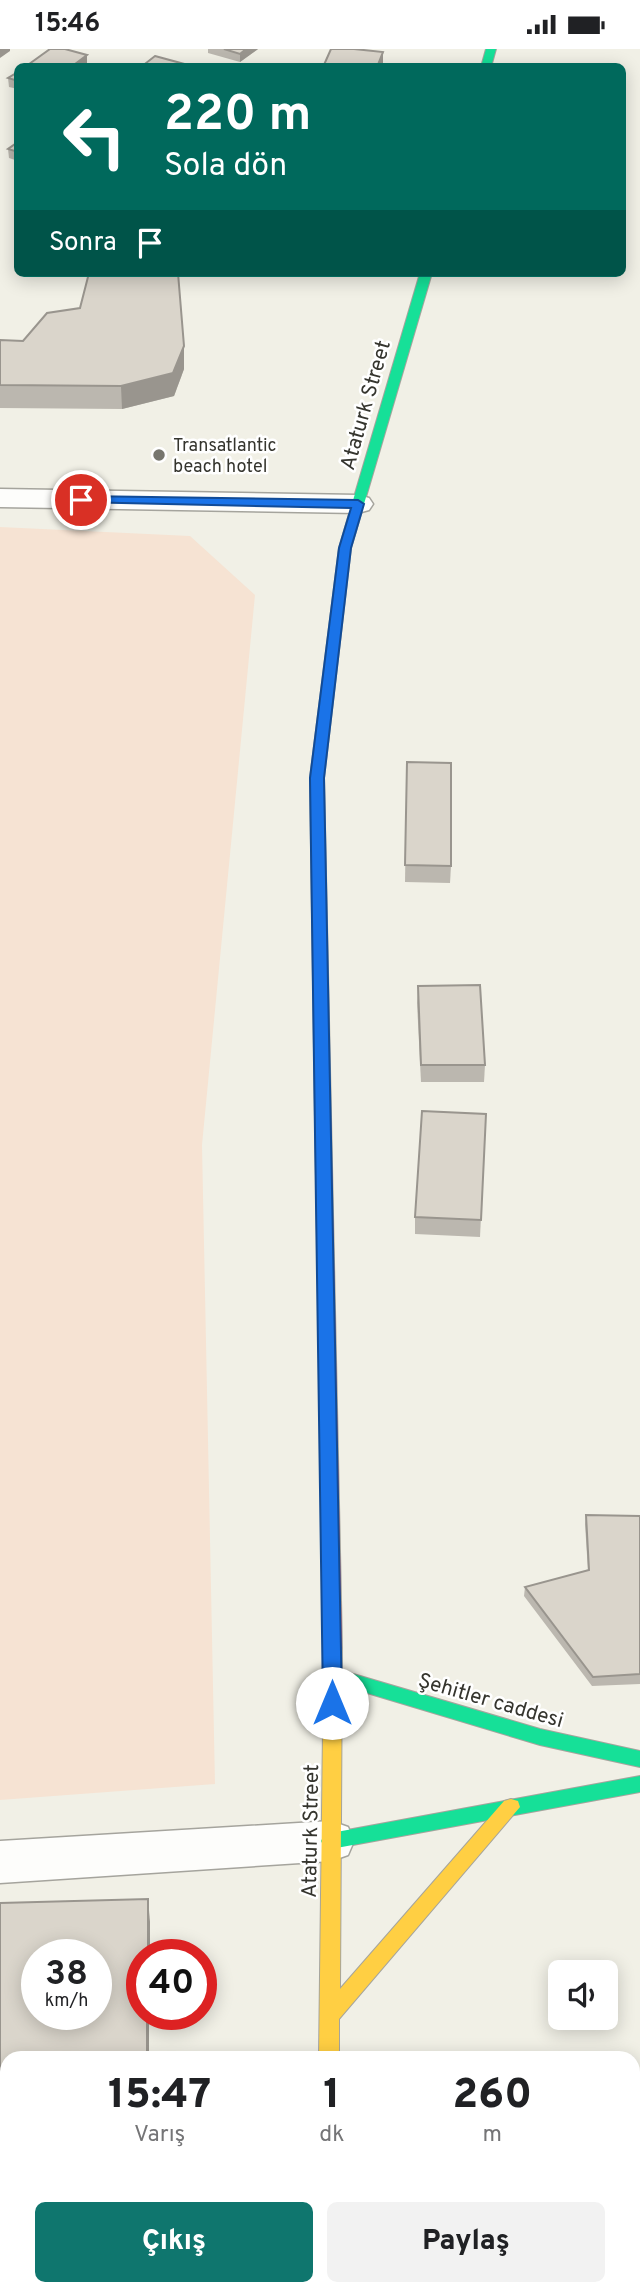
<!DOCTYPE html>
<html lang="tr">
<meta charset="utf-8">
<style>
body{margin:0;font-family:Overpass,sans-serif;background:#f2f2f2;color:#202124;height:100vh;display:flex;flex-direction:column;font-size:26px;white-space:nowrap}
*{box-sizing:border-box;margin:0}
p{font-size:23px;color:#757577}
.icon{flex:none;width:38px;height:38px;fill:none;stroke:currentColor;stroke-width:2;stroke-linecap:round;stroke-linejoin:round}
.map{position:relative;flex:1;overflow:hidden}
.details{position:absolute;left:0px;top:2002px;width:640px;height:245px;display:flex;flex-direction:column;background:#fff;border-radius:21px 21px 0 0;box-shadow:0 4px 18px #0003}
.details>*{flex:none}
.guide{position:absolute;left:14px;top:14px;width:612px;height:214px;border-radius:10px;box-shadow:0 4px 18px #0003;background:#00695c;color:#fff;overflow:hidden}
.tools{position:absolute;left:548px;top:1911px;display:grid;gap:14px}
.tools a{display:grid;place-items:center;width:70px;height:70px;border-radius:10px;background:#fff;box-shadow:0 4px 18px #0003;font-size:35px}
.speed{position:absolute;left:21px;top:1890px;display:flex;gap:14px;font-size:35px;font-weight:700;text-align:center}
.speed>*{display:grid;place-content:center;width:91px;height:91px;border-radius:50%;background:#fff;box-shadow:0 4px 18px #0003;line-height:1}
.speed small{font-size:18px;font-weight:400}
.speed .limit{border:10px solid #d22;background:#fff;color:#111}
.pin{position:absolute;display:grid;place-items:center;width:60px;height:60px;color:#fff;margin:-30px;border:4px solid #fff;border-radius:50%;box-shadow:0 2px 7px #0007}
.me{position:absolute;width:77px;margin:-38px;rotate:0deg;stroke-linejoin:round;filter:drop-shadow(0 0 5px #0008)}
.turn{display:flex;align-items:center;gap:24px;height:147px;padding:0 35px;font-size:32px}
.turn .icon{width:91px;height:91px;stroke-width:2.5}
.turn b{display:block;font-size:49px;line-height:60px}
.then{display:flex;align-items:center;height:66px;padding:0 35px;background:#0003;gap:14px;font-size:26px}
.eta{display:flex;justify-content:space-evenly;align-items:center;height:119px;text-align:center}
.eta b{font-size:42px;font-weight:800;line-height:49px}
.action{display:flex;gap:14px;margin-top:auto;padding:14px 35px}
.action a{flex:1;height:80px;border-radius:10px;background:#0f766e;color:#fff;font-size:28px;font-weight:800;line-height:80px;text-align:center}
.action a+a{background:#f2f2f2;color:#202124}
.status{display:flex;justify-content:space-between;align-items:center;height:49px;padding:0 35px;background:#fff;direction:ltr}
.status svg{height:19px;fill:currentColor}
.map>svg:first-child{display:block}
.green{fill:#f6e3d3}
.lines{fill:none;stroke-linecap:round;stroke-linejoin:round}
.street-casing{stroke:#a5a49d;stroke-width:3}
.fast-casing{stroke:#a5a49d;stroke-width:2}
.slow-casing{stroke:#a5a49d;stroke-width:2}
.jam-casing{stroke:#a5a49d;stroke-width:2}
.street{fill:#fdfdfb;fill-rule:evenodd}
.fast{fill:#16e098;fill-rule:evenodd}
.slow{fill:#ffcf43;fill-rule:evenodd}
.jam{fill:#f24e42;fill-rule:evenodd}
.wall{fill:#bbb7af}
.shaded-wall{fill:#99958e}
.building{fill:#dad5cb;stroke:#99958e;stroke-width:2;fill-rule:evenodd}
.route{fill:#1a73e8;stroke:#114b97;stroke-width:2}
.poi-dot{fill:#77766e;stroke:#fff;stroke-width:2.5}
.labels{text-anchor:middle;stroke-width:5;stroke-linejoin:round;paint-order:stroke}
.far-poi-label{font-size:18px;fill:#35352e;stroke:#fff;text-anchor:start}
.street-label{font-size:21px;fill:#35352e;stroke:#fff}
</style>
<div class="status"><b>15:46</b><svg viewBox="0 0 49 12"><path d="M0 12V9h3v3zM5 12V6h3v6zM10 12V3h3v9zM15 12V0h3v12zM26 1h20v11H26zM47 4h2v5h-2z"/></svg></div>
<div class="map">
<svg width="640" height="2247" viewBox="0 0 640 2247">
<rect width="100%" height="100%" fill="#f1f0e6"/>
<path class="green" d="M0,478L190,487L255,546L202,1096L215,1735L0,1751Z"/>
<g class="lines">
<defs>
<g id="street">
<path d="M0,440L358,446L369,449L373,455L369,461L358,464L0,458Z"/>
<path d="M331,1772L348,1778L354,1792L348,1806L331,1812L0,1834V1792Z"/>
</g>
<g id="fast">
<path d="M486,0H496L491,18H481Z"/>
<path d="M420,224H432L351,499L345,503L341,502L339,499Z"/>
<path d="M333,1619L540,1680L640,1702V1718L540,1696L327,1632L324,1627L327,1622Z"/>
<path d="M640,1727V1743L331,1800L324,1798L321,1792L324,1786L331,1784Z"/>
</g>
<g id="slow">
<path d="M345,495L351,499L324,729L331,1068L323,1073L315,1068L310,729L339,499Z"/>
<path d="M333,1591L339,1594L342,1599L340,1940L504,1752L511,1750L518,1752L520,1758L339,1970V2009H319L324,1599L327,1594Z"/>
</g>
<g id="jam">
<path d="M323,1063L331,1068L342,1599L339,1604L333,1607L327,1604L324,1599L315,1068Z"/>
<path d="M314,2240H336L335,2247H313Z"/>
</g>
</defs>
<use href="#street" class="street-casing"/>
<use href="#fast" class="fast-casing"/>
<use href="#slow" class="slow-casing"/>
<use href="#jam" class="jam-casing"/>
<use href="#street" class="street"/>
<use href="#fast" class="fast"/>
<use href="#slow" class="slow"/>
<use href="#jam" class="jam"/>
</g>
<g class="wall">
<path d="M208,0H258L240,13L208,4Z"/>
<path d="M18,23V40L9,38L8,29Z"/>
<path d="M18,93V112L9,109L8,100Z"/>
<path d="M0,291L184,297V320L174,347L122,360L0,359Z"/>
<path d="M407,713L451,817L450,834L405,833Z"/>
<path d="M418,937L485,1016L484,1033H421L417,954Z"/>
<path d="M486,1065L480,1188L415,1185V1168Z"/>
<path d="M586,1466L640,1467V1635L592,1637L524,1547L525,1538L588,1522L585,1475Z"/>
<path d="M0,1854L150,1873L142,1965H149V2009H7V2126H0Z"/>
</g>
<g class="shaded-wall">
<path d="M0,0H10V2L0,9Z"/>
<path d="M246,0H258L240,13V5Z"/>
<path d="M383,3V18H377Z"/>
<path d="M87,6V15L84,18H71Z"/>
<path d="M184,297V320L174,347L122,360L121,337Z"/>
<path d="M148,1850L150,1873V1906H148Z"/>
<rect x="147" y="1965" width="2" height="44"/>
</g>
<g class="building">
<path d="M50,0H65L87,6L71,18H25Z"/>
<path d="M224,0H246L240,5Z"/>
<path d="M331,0H354L383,3L377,18H323Z"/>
<path d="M155,7L188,16L187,18H141Z"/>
<path d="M18,23V32L8,29Z"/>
<path d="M18,93V103L8,100Z"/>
<path d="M89,224H178L184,297L173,324L121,337L0,336V291L23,292L47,264L80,259Z"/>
<path d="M407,713L451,714V817L405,816Z"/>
<path d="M480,936L485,1016H421L418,937Z"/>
<path d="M422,1062L486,1065L481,1171L415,1168Z"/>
<path d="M586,1466L640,1467V1625L593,1628L525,1538L589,1521Z"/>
<path d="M148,1850V1906H142V1965H147V2009H7V2105H0V1854ZM37,1906H96V1965H37Z"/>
<path d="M0,2158H7V2240H150V2247H0Z"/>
</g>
<path class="route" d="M81,447L358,451L364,455L351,499L324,729L342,1654L339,1660H326L323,1654L310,729L339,499L351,459L77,453L75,451Z"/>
<circle class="poi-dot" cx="159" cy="406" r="7"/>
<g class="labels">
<g class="far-poi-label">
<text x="173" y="402">Transatlantic<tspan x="173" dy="21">beach hotel</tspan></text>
</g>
<g class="street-label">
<text transform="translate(365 356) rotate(-74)" y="7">Ataturk Street</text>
<text transform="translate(491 1651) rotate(16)" y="7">Şehitler caddesi</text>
<text transform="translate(310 1782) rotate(-89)" y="7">Ataturk Street</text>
</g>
</g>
</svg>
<div class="tools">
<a><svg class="icon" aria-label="sound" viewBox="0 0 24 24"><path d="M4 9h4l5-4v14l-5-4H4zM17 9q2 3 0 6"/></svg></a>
</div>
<div class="speed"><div>38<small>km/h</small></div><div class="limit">40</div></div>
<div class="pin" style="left:81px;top:451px;background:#d93025"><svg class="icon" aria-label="arrive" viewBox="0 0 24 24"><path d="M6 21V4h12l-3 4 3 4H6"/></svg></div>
<svg class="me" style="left:332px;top:1654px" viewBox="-20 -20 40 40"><circle r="19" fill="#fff"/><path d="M0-13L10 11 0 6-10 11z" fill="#1a73e8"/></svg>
<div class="guide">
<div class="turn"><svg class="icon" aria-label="left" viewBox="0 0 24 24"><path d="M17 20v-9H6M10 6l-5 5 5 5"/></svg><div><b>220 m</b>Sola dön</div></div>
<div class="then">Sonra<svg class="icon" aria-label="arrive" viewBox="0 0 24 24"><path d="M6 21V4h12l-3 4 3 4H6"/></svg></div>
</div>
<section class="details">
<div class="eta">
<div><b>15:47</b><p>Varış</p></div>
<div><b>1</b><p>dk</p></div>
<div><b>260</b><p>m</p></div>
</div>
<div class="action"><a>Çıkış</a><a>Paylaş</a></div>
</section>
</div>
